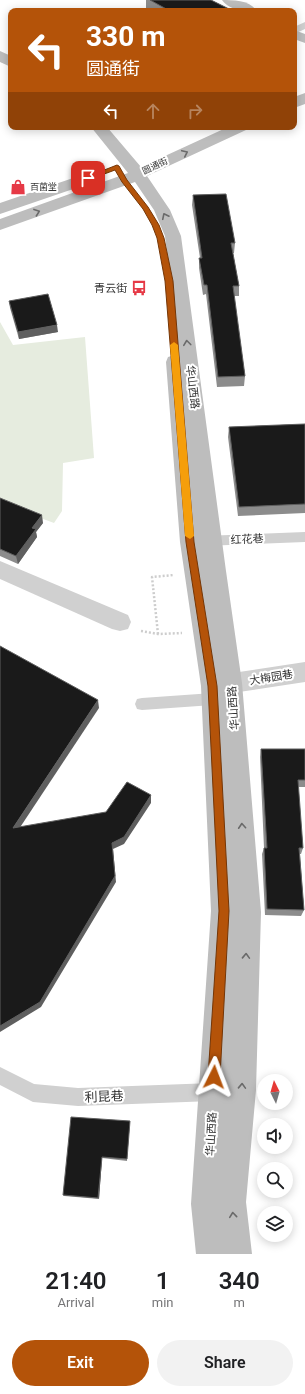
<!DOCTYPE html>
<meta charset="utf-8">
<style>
body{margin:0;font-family:Roboto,"Noto Sans SC",sans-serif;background:#f2f2f2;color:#202124;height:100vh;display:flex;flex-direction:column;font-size:15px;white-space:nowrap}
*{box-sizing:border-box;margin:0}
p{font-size:13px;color:#757577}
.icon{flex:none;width:22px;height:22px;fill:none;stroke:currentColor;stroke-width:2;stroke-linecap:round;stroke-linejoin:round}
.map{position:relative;height:1254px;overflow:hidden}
.drawer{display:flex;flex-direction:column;background:#fff;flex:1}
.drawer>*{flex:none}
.hud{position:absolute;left:8px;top:8px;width:289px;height:122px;border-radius:8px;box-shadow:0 2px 10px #0003;background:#b45309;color:#fff;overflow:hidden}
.needle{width:26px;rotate:355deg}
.buttons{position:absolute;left:257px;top:1074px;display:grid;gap:8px}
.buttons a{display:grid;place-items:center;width:36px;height:36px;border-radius:50%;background:#fff;box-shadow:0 2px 10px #0003;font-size:20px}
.pin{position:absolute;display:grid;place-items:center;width:34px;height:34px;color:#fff;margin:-17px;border-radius:8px;box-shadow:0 2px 6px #0006}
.me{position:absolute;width:44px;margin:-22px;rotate:3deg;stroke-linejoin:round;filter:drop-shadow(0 0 3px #0008)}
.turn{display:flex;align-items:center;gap:14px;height:84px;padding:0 12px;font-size:18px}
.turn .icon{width:52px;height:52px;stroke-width:2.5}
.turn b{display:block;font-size:28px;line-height:34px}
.lanes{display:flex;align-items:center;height:38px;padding:0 12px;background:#0003;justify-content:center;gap:20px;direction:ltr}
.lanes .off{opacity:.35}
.eta{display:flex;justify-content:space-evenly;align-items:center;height:68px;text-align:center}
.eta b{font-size:24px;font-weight:600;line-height:28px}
.button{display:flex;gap:8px;margin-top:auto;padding:8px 12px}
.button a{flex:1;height:46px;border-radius:24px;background:#b45309;color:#fff;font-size:16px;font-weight:600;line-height:46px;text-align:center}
.button a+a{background:#f2f2f2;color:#202124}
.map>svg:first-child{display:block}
.green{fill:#e6ecdf}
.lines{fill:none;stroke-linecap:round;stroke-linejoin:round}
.path{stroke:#cdcdcd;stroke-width:2.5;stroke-dasharray:2 2;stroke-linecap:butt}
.lane{fill:#d0d0d0;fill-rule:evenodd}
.street{fill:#d0d0d0;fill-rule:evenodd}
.secondary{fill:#bdbdbd;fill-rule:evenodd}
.wall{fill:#8c8c8c}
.shaded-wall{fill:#5f5f5f}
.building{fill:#1a1a1a;stroke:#5f5f5f}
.oneway{stroke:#6a6a6a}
.route{fill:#b45309;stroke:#753606}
.slow{fill:#f59e0b}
.labels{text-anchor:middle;stroke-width:4;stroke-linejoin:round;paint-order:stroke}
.far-street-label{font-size:9px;fill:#333;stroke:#fff}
.far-poi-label{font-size:9px;fill:#333;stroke:#fff;text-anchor:start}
.poi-label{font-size:11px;fill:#333;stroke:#fff;text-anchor:end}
.street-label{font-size:11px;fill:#333;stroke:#fff}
.near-street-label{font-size:13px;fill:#333;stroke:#fff}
</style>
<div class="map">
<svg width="305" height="1254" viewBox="0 0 305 1254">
<rect width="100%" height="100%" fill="#fff"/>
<path class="green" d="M0,322L13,345L85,337L94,458L63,463L62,511L54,523L0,503Z"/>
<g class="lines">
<g class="path">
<path d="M141,631L158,634L182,633"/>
<path d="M158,634L152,577L174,575"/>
</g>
<g class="lane">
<path d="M305,22V29L294,34V27Z"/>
<path d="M305,532V542L202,546L197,545L195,541L197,537L202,536Z"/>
<path d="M213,693L218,694L220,699L218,704L213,705L142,710L137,709L135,704L137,699L142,698Z"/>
<path d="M0,1067L34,1084L78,1088L213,1083L219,1086L222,1092L219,1098L213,1101L78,1106L33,1102L0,1085Z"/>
</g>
<g class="street">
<path d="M0,561L128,615L131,622L128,629L120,631L112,629L0,579Z"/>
<path d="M305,662V682L212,696L204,693L201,686L204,679L212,676Z"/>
</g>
<g class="secondary">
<path d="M222,0C234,0 249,0 257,11C245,11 230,11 222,0Z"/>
<path d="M294,30L305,34V43L294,39Z"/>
<path d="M0,51L11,56V67L0,62Z"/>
<path d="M305,93V104L294,108V97Z"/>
<path d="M91,127H107L141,167L228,127H249L246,130L147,176L170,210L181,236L226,571L242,683L261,912L256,1090L246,1202L252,1254H196L191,1204L211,911L201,686L180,542L166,362L168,357L175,355L179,356L165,236L154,210L135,182L0,230V219L128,173Z"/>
<path d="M76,177L82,178L84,182L82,186L0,214V203Z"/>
</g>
</g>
<g class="wall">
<path d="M146,0H211L233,11H149L146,9Z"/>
<path d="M193,195L235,243L234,253H233L239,286V296H234L245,376L244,386L217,387L206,294L203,295L199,268V258H200L192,205Z"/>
<path d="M9,301L58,332L19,339L10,308Z"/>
<path d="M305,424V513L238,516L228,437L229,427Z"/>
<path d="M0,498L43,523L36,532L37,537L18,564L0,556Z"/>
<path d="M261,749H305V787H298L303,848L301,854H300L304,910L301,916L265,915L262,854L264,848L260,757Z"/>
<path d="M130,1121L127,1161L102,1158L99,1199L64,1196L63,1195Z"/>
</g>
<g class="shaded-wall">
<path d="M57,325L58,332L19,339L18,332Z"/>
<path d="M42,515L43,523L36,532L37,537L18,564L16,556L32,528Z"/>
<path d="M98,700L99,708L15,835L13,828Z"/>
<path d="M151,795V803L124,844L113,849L116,882L41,1007L0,1032V1026L112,843Z"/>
<path d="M102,1157V1158L99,1199L98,1198Z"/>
</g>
<g class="building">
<path d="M150,0H211L233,11H170Z"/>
<path d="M226,194L235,243H231L239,286H233L245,376L218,377L207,285H204L199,258H202L193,195Z"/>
<path d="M48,294L57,325L18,332L9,301Z"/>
<path d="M305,424V504L239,507L229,427Z"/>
<path d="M0,498L42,515L32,528L36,529L16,556L0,549Z"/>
<path d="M0,646L98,700L13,828L106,812L127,782L151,795L124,837L112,843L115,876L40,1002L0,1026Z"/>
<path d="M261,749H305V780H298L303,848H299L304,910L267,909L264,848H267Z"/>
<path d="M71,1117L130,1121L127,1159L102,1157L98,1198L63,1195Z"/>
</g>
<defs><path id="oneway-chevron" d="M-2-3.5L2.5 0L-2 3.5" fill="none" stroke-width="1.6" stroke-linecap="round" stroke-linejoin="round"/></defs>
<g class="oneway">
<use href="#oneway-chevron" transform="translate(185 153) rotate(-25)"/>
<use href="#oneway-chevron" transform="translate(37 212) rotate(-20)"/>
<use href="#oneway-chevron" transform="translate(165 216) rotate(-116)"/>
<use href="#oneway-chevron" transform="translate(187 343) rotate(-97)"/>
<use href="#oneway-chevron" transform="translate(242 826) rotate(-94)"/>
<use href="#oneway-chevron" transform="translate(246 956) rotate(-88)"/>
<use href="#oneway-chevron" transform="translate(242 1086) rotate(-88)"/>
<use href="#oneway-chevron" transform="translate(233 1215) rotate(-96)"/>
</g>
<path class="route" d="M117,165L119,166L127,180L148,207L159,225L164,238L173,281L194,542L217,686L229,911L220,1077L218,1081L214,1083L210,1081L208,1077L219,911L208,686L186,542L165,281L157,238L152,225L143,209L122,182L115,170L88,180L84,178Z"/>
<path class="slow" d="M174,342L178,345L194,536L190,539L185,536L170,345Z"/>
<defs>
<symbol id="shop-bare" viewBox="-9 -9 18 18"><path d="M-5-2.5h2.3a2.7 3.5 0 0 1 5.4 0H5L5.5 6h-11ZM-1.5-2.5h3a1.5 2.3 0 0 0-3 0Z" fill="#e63946" stroke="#fff" stroke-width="2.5" paint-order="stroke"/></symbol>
<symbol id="bus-bare" viewBox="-9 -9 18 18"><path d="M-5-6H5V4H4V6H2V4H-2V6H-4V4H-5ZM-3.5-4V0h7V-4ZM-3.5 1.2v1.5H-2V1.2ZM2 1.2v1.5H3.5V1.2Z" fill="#e63946" stroke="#fff" stroke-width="2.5" paint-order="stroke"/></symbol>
</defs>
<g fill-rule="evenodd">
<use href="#shop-bare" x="7" y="176" width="22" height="22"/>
<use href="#bus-bare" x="128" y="277" width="22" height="22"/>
</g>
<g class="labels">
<g class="far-street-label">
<text transform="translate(155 166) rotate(-25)" y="3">圆通街</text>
</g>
<g class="far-poi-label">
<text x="30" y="190">百菌堂</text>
</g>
<g class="poi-label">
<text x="127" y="292">青云街</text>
</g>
<g class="street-label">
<text transform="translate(193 387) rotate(83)" y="4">华山西路</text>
<text transform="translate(247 539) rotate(-3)" y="4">红花巷</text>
<text transform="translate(271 677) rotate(-9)" y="4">大梅园巷</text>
<text transform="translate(233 708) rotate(-94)" y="4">华山西路</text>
<text transform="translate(211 1134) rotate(-87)" y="4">华山西路</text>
</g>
<g class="near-street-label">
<text transform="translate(104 1096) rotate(-2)" y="5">利昆巷</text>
</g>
</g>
</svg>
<div class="buttons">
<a><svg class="needle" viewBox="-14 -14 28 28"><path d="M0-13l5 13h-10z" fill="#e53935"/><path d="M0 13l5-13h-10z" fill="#757577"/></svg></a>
<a><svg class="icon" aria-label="sound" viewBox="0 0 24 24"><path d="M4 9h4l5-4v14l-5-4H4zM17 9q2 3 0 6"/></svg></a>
<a><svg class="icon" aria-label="search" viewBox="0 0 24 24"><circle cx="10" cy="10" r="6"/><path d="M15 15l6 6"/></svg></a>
<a><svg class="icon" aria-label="layers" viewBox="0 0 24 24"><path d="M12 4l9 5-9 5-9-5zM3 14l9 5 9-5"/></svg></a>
</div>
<div class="pin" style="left:88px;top:178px;background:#d93025"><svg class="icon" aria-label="arrive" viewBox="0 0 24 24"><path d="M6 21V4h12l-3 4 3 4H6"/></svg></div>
<svg class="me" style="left:214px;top:1077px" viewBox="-20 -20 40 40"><path d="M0-17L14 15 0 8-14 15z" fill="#b45309" stroke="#fff" stroke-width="4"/></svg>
<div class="hud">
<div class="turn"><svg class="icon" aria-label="left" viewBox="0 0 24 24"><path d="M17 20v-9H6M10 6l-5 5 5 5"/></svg><div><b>330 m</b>圆通街</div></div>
<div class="lanes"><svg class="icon" aria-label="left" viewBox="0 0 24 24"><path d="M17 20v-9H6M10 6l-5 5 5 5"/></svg><svg class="icon off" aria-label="ahead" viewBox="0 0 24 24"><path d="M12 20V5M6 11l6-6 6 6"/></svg><svg class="icon off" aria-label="right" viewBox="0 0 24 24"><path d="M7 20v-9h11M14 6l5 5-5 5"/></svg></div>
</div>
</div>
<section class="drawer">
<div class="eta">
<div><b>21:40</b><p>Arrival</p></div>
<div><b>1</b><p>min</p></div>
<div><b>340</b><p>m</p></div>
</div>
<div class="button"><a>Exit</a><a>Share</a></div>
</section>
